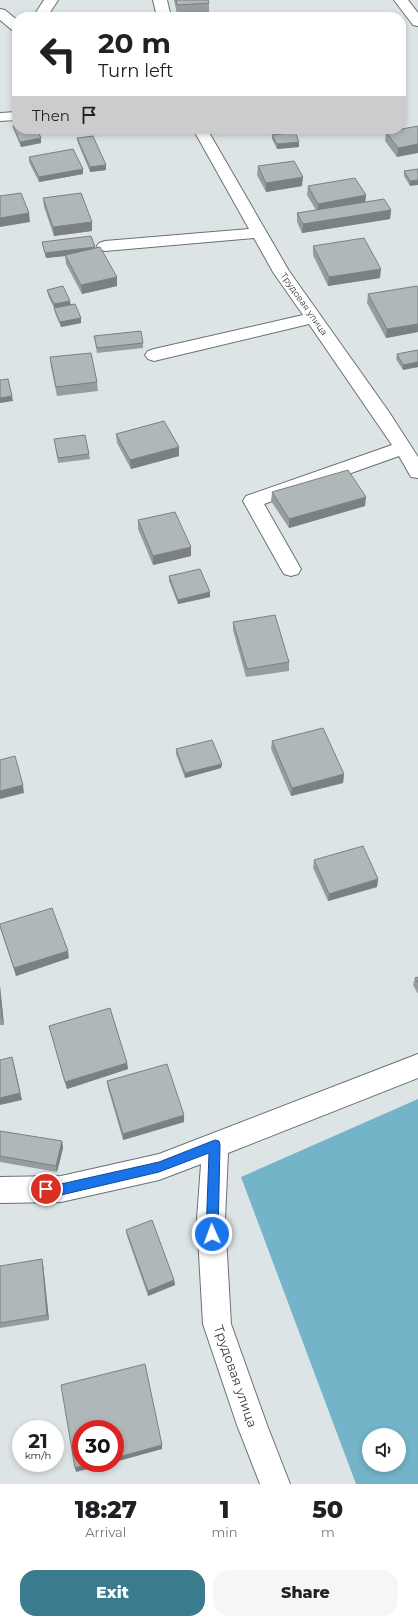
<!DOCTYPE html>
<meta charset="utf-8">
<style>
body{margin:0;font-family:Montserrat,sans-serif;background:#f6f6f6;color:#202124;height:100vh;display:flex;flex-direction:column;font-size:15px;white-space:nowrap}
*{box-sizing:border-box;margin:0}
p{font-size:13px;color:#757577}
.icon{flex:none;width:22px;height:22px;fill:none;stroke:currentColor;stroke-width:2;stroke-linecap:round;stroke-linejoin:round}
.map{position:relative;height:1484px;overflow:hidden}
.details{display:flex;flex-direction:column;background:#fff;flex:1}
.details>*{flex:none}
.guide{position:absolute;left:12px;top:12px;width:394px;height:122px;border-radius:16px;box-shadow:0 2px 6px #0003;background:#fff;color:#202124;overflow:hidden}
.tools{position:absolute;left:362px;top:1428px;display:grid;gap:8px}
.tools a{display:grid;place-items:center;width:44px;height:44px;border-radius:50%;background:#fff;box-shadow:0 2px 6px #0003;font-size:20px}
.speed{position:absolute;left:12px;top:1420px;display:flex;gap:8px;font-size:20px;font-weight:700;text-align:center}
.speed>*{display:grid;place-content:center;width:52px;height:52px;border-radius:50%;background:#fff;box-shadow:0 2px 6px #0003;line-height:1}
.speed small{font-size:10px;font-weight:400}
.speed .limit{border:6px solid #d22;background:#fff;color:#111}
.pin{position:absolute;display:grid;place-items:center;width:34px;height:34px;color:#fff;margin:-17px;border:2px solid #fff;border-radius:50%;box-shadow:0 1px 4px #0007}
.me{position:absolute;width:44px;margin:-22px;rotate:358deg;stroke-linejoin:round;filter:drop-shadow(0 0 3px #0008)}
.turn{display:flex;align-items:center;gap:14px;height:84px;padding:0 20px;font-size:18px}
.turn .icon{width:52px;height:52px;stroke-width:2.5}
.turn b{display:block;font-size:28px;line-height:34px}
.then{display:flex;align-items:center;height:38px;padding:0 20px;background:#0003;gap:8px;font-size:15px}
.eta{display:flex;justify-content:space-evenly;align-items:center;height:68px;text-align:center}
.eta b{font-size:24px;font-weight:800;line-height:28px}
.action{display:flex;gap:8px;margin-top:auto;padding:8px 20px}
.action a{flex:1;height:46px;border-radius:16px;background:#3a7b8d;color:#fff;font-size:16px;font-weight:800;line-height:46px;text-align:center}
.action a+a{background:#f6f6f6;color:#202124}
.map>svg:first-child{display:block}
.forest{fill:#73b4c8;fill-rule:evenodd}
.lines{fill:none;stroke-linecap:round;stroke-linejoin:round}
.minor-casing{stroke:#6b7173;stroke-width:2}
.minor{fill:#fff;fill-rule:evenodd}
.wall{fill:#979d9f}
.shaded-wall{fill:#7b8082}
.building{fill:#b0b7b9;stroke:#7b8082}
.route{fill:#1a73e8;stroke:#114b97}
.labels{text-anchor:middle;stroke-width:3;stroke-linejoin:round;paint-order:stroke}
.far-street-label{font-size:9px;fill:#373a3a;stroke:#fff}
.near-street-label{font-size:13px;fill:#373a3a;stroke:#fff}
</style>
<div class="map">
<svg width="418" height="1484" viewBox="0 0 418 1484">
<rect width="100%" height="100%" fill="#dde4e6"/>
<path class="forest" d="M418,1099V1484H356L241,1177ZM369,1435H399V1465H369Z"/>
<g class="lines">
<defs>
<g id="minor">
<path d="M44,0H58L47,17H33Z"/>
<path d="M153,0H167L171,17H157Z"/>
<path d="M394,0H408L418,13V26L413,25Z"/>
<path d="M0,9L5,10L17,20V31L12,30L0,20Z"/>
<path d="M17,112V120L0,121V113Z"/>
<path d="M193,129H207L289,271L389,412L418,457V478L411,477L399,456L264,504L301,569L298,574L291,576L284,574L281,569L243,501L246,496L392,445L309,324L154,361L148,359L145,355L148,351L154,349L303,315L273,272L254,238L105,251L99,249L97,246L99,243L105,241L249,229Z"/>
<path d="M418,1054V1078L228,1153L225,1219L231,1324L267,1425L290,1484H260L237,1425L203,1324L197,1219L201,1164L159,1180L61,1202L0,1203V1177L61,1176L159,1154Z"/>
</g>
</defs>
<use href="#minor" class="minor-casing"/>
<use href="#minor" class="minor"/>
</g>
<g class="wall">
<path d="M174,0H208L209,3V12L177,14Z"/>
<path d="M13,126L41,138V143L21,147L14,130Z"/>
<path d="M418,126L397,157L385,141L386,132Z"/>
<path d="M272,135L299,142V147L277,149L272,139Z"/>
<path d="M77,138L106,165V170L90,172L78,143Z"/>
<path d="M29,157L83,169V174L39,182L29,162Z"/>
<path d="M258,166L302,186L266,192L257,175Z"/>
<path d="M418,169L410,186L404,176V171Z"/>
<path d="M308,186L366,195L365,202L391,210L390,219L302,233L297,222V213L316,210L307,195Z"/>
<path d="M43,198L92,222V231L54,236L44,207Z"/>
<path d="M42,242L95,248L117,286L82,294L66,264L65,256L46,258Z"/>
<path d="M313,246L380,278L328,286L313,255Z"/>
<path d="M418,288V332L386,338L367,303L368,294Z"/>
<path d="M47,290L71,304L81,323L61,327L55,313L54,308L48,295Z"/>
<path d="M94,336L143,343V348L97,353Z"/>
<path d="M418,350V367L403,370L396,359L397,354Z"/>
<path d="M50,357L97,382L98,391L57,396L51,367Z"/>
<path d="M116,434L179,456L131,469L117,443Z"/>
<path d="M54,439L89,454L90,459L58,463Z"/>
<path d="M272,492L365,506L289,528L271,501Z"/>
<path d="M138,520L191,556L153,565L138,529Z"/>
<path d="M169,576L210,597L178,604L169,581Z"/>
<path d="M233,622L289,662V671L246,677L233,630Z"/>
<path d="M272,741L344,774L343,783L291,796L271,749Z"/>
<path d="M176,749L222,764L221,768L185,778L176,754Z"/>
<path d="M314,860L378,879L377,887L328,901L313,868Z"/>
<path d="M0,927L69,958L16,976Z"/>
<path d="M418,977V994L413,985L415,978Z"/>
<path d="M0,986L4,1025H0Z"/>
<path d="M49,1026L127,1063L128,1069L67,1089L51,1034Z"/>
<path d="M107,1081L184,1122L123,1140L108,1088Z"/>
<path d="M0,1131L62,1141L63,1148L57,1172L0,1162Z"/>
<path d="M126,1230L174,1280L175,1285L148,1296L127,1236Z"/>
<path d="M43,1264L49,1320L0,1328V1266Z"/>
</g>
<g class="shaded-wall">
<path d="M79,129H101V131L79,134Z"/>
<path d="M41,138V143L21,147L20,142Z"/>
<path d="M299,142V147L277,149V144Z"/>
<path d="M418,144V153L397,157L398,148Z"/>
<path d="M106,165V170L90,172V167Z"/>
<path d="M83,169V174L39,182V177Z"/>
<path d="M303,177L302,186L266,192V183Z"/>
<path d="M418,180V185L410,186V181Z"/>
<path d="M366,195L365,204L318,213V204Z"/>
<path d="M391,210L390,219L302,233L303,224Z"/>
<path d="M29,213L30,222L0,227V218Z"/>
<path d="M92,222V231L54,236L53,227Z"/>
<path d="M95,247V252L65,255V256L46,258L45,253Z"/>
<path d="M381,269L380,278L328,286L329,277Z"/>
<path d="M117,277V286L82,294L81,285Z"/>
<path d="M70,301L71,306L55,309L54,304Z"/>
<path d="M81,318V323L61,327L60,322Z"/>
<path d="M418,324V332L386,338L387,329Z"/>
<path d="M418,362V367L403,370V365Z"/>
<path d="M12,396L13,401L0,403V398Z"/>
<path d="M179,447V456L131,469L130,460Z"/>
<path d="M366,497L365,506L289,528V519Z"/>
<path d="M191,547V556L153,565V556Z"/>
<path d="M210,592V597L178,604V600Z"/>
<path d="M222,764L221,768L185,778V773Z"/>
<path d="M344,774L343,783L291,796L292,788Z"/>
<path d="M23,785L24,793L0,799V791Z"/>
<path d="M378,879L377,887L328,901L329,894Z"/>
<path d="M68,951L69,958L16,976L14,968Z"/>
<path d="M0,986L4,1025L2,1018L0,996Z"/>
<path d="M127,1063L128,1069L67,1089L65,1082Z"/>
<path d="M14,1064L22,1100L0,1105V1098Z"/>
<path d="M184,1115V1122L123,1140V1134Z"/>
<path d="M62,1141L63,1148L57,1172L56,1166Z"/>
<path d="M42,1259L43,1264L49,1320L47,1315Z"/>
<path d="M174,1280L175,1285L148,1296V1291Z"/>
<path d="M162,1445V1449L115,1462V1458Z"/>
<path d="M94,1463H110L76,1472L75,1468Z"/>
</g>
<g class="building">
<path d="M176,0H208L209,3L177,5Z"/>
<path d="M218,15L219,17H192Z"/>
<path d="M17,125V129H37L41,138L20,142L13,126Z"/>
<path d="M418,126V144L398,148L386,132Z"/>
<path d="M295,132L299,142L277,144L272,135Z"/>
<path d="M93,136L106,165L90,167L77,138Z"/>
<path d="M73,149L83,169L39,177L29,157Z"/>
<path d="M294,161L303,177L266,183L258,166Z"/>
<path d="M418,169V180L410,181L404,171Z"/>
<path d="M355,178L366,195L318,204L308,186Z"/>
<path d="M21,193L29,213L0,218V196Z"/>
<path d="M81,193L92,222L53,227L43,198Z"/>
<path d="M384,199L391,210L303,224L297,213Z"/>
<path d="M91,236L95,247L45,253L42,242Z"/>
<path d="M364,238L381,269L329,277L313,246Z"/>
<path d="M100,247L117,277L81,285L65,255Z"/>
<path d="M63,286L70,301L54,304L47,290Z"/>
<path d="M417,286L418,288V324L387,329L368,294Z"/>
<path d="M75,304L81,318L60,322L54,308Z"/>
<path d="M141,331L143,343L97,348L94,336Z"/>
<path d="M418,350V362L403,365L397,354Z"/>
<path d="M91,353L97,382L56,387L50,357Z"/>
<path d="M8,379L12,396L0,398V380Z"/>
<path d="M164,421L179,447L130,460L116,434Z"/>
<path d="M85,435L89,454L58,458L54,439Z"/>
<path d="M348,470L366,497L289,519L272,492Z"/>
<path d="M175,512L191,547L153,556L138,520Z"/>
<path d="M200,569L210,592L178,600L169,576Z"/>
<path d="M275,615L289,662L247,669L233,622Z"/>
<path d="M323,728L344,774L292,788L272,741Z"/>
<path d="M212,740L222,764L185,773L176,749Z"/>
<path d="M15,756L23,785L0,791V760Z"/>
<path d="M363,846L378,879L329,894L314,860Z"/>
<path d="M52,908L68,951L14,968L0,926V924Z"/>
<path d="M418,977V983L415,978Z"/>
<path d="M0,996L2,1018H0Z"/>
<path d="M110,1008L127,1063L65,1082L49,1026Z"/>
<path d="M12,1057L20,1093L0,1098V1060Z"/>
<path d="M167,1064L184,1115L123,1134L107,1081Z"/>
<path d="M0,1131L62,1141L56,1166L0,1156Z"/>
<path d="M152,1220L174,1280L148,1291L126,1230Z"/>
<path d="M42,1259L47,1315L0,1323V1266Z"/>
<path d="M145,1364L162,1445L115,1458V1429H81V1463H94L75,1468L61,1385Z"/>
</g>
<path class="route" d="M215,1140L219,1141L220,1145L218,1234L216,1238L212,1240L208,1238L206,1234L209,1153L159,1172L61,1195L42,1193L40,1189L42,1185L61,1184L159,1162Z"/>
<g class="labels">
<g class="far-street-label">
<text transform="translate(304 304) rotate(55)" y="3">Трудовая улица</text>
</g>
<g class="near-street-label">
<text transform="translate(236 1376) rotate(71)" y="5">Трудовая улица</text>
</g>
</g>
</svg>
<div class="tools">
<a><svg class="icon" aria-label="sound" viewBox="0 0 24 24"><path d="M4 9h4l5-4v14l-5-4H4zM17 9q2 3 0 6"/></svg></a>
</div>
<div class="speed"><div>21<small>km/h</small></div><div class="limit">30</div></div>
<div class="pin" style="left:46px;top:1189px;background:#d93025"><svg class="icon" aria-label="arrive" viewBox="0 0 24 24"><path d="M6 21V4h12l-3 4 3 4H6"/></svg></div>
<svg class="me" style="left:212px;top:1234px" viewBox="-20 -20 40 40"><circle r="17" fill="#1a73e8" stroke="#fff" stroke-width="3"/><path d="M0-11L8 9 0 5-8 9z" fill="#fff"/></svg>
<div class="guide">
<div class="turn"><svg class="icon" aria-label="left" viewBox="0 0 24 24"><path d="M17 20v-9H6M10 6l-5 5 5 5"/></svg><div><b>20 m</b>Turn left</div></div>
<div class="then">Then<svg class="icon" aria-label="arrive" viewBox="0 0 24 24"><path d="M6 21V4h12l-3 4 3 4H6"/></svg></div>
</div>
</div>
<section class="details">
<div class="eta">
<div><b>18:27</b><p>Arrival</p></div>
<div><b>1</b><p>min</p></div>
<div><b>50</b><p>m</p></div>
</div>
<div class="action"><a>Exit</a><a>Share</a></div>
</section>
